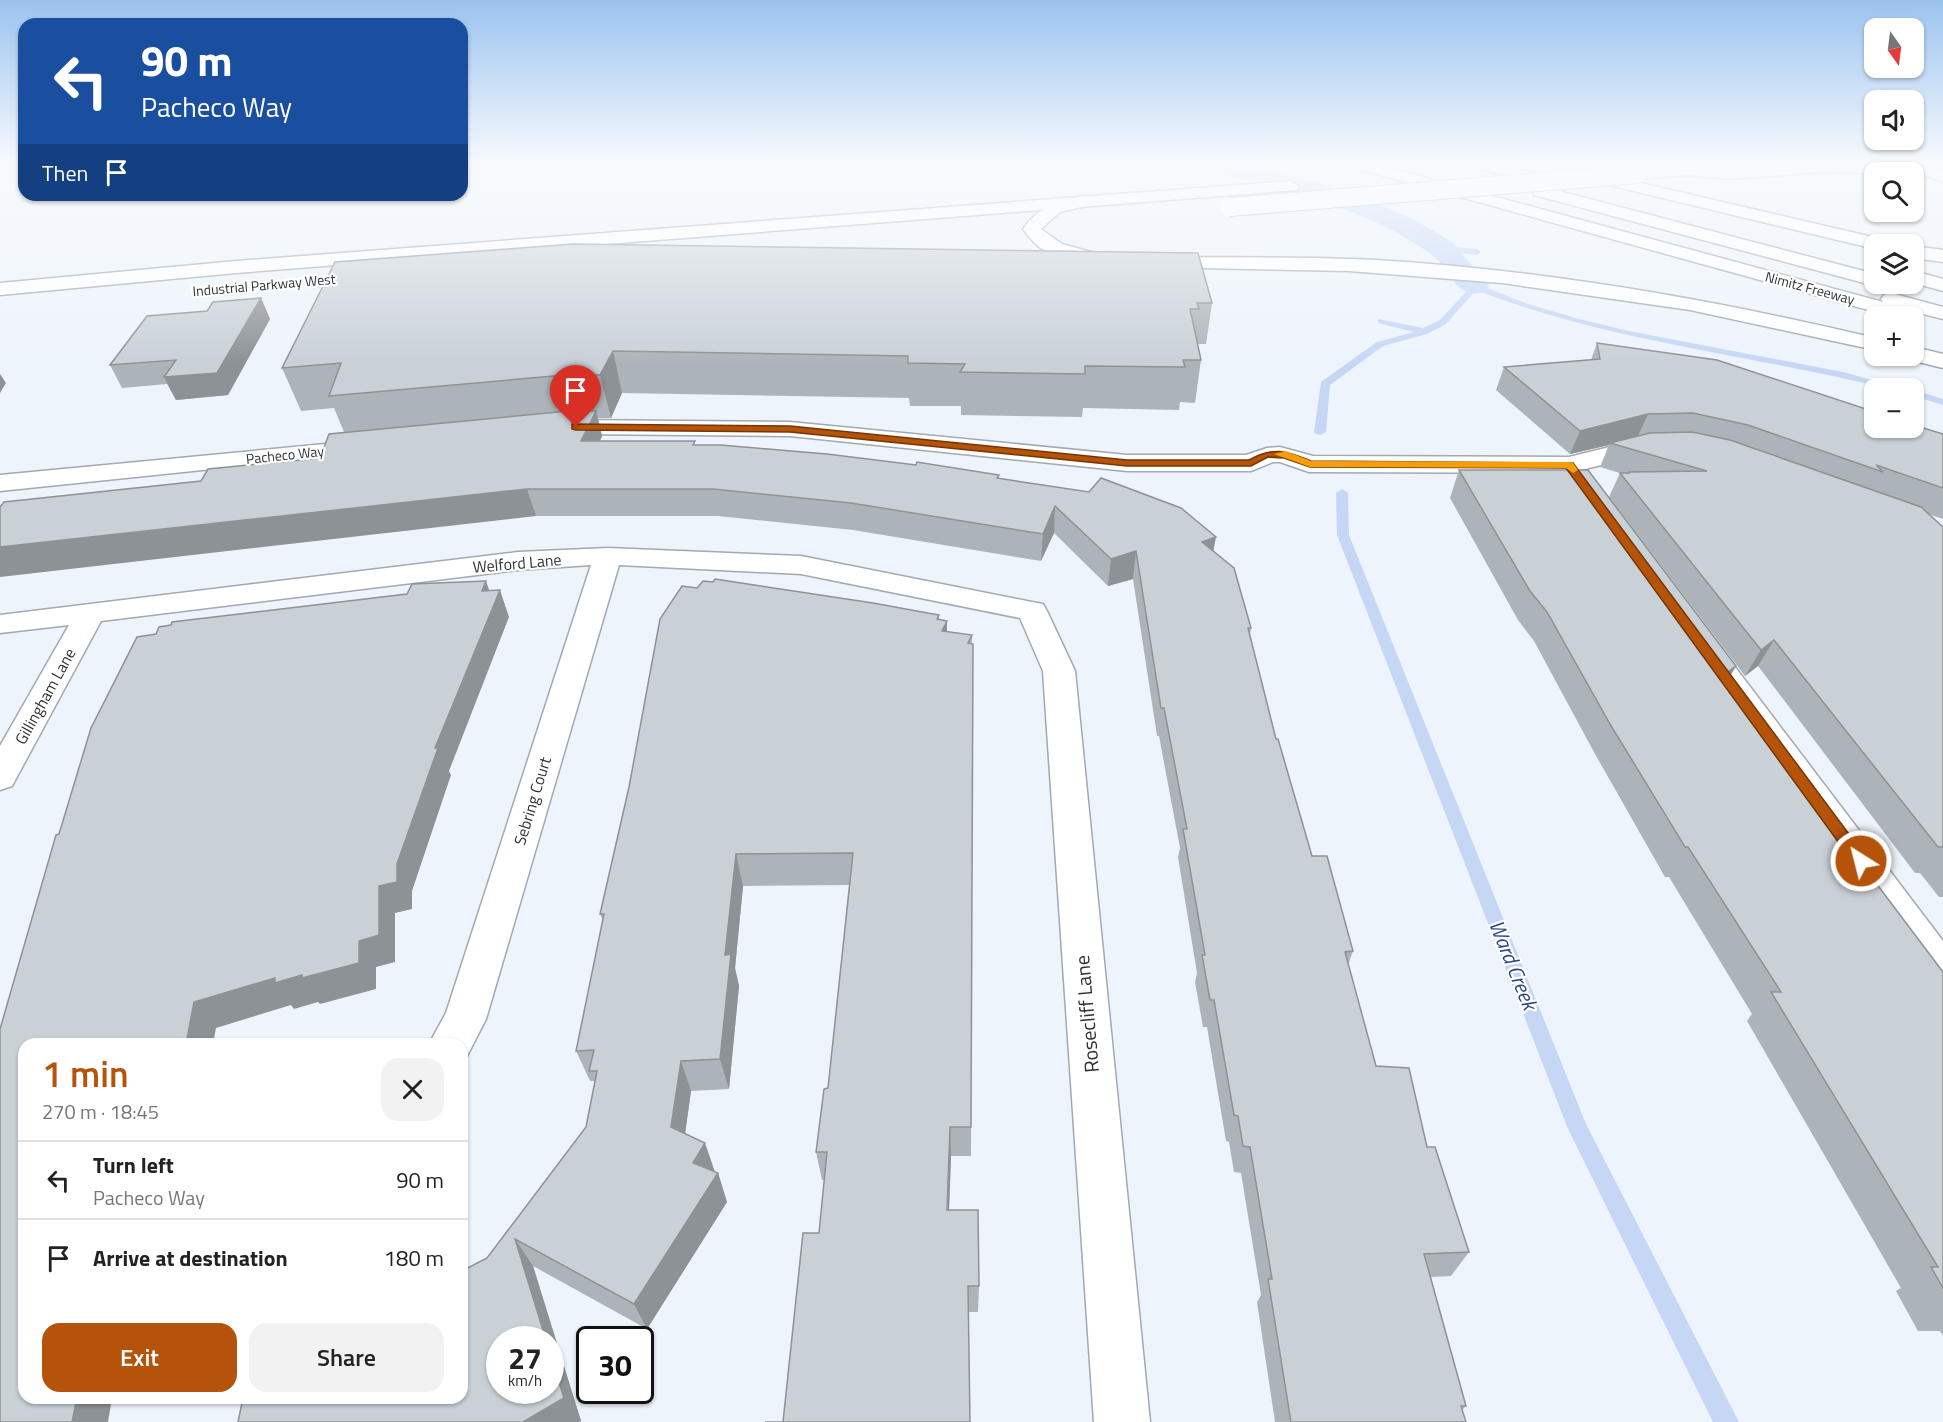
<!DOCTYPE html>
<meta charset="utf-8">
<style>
body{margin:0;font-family:"Titillium Web",sans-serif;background:#f2f2f2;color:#222;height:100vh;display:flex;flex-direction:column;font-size:22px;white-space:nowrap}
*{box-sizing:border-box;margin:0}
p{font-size:20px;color:#767676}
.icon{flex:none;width:33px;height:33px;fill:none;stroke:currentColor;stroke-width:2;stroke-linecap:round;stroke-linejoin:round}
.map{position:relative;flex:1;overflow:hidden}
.side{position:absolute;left:18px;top:1038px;width:450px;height:366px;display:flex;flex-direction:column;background:#fff;border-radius:18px;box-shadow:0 2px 4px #0004}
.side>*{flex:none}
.top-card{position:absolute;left:18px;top:18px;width:450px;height:183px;border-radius:18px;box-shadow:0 2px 4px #0004;background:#1a4fa0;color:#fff;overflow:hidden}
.needle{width:39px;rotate:166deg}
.tools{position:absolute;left:1864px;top:18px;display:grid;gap:12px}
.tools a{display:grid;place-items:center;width:60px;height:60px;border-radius:12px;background:#fff;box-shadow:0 2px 4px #0004;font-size:30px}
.speed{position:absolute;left:486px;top:1326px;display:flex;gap:12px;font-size:30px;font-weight:700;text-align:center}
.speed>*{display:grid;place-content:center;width:78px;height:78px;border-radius:50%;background:#fff;box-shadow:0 2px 4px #0004;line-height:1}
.speed small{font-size:15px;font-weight:400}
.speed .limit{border:3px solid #111;border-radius:9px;background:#fff;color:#111}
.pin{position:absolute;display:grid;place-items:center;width:51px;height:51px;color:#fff;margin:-62px -26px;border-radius:50% 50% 50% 0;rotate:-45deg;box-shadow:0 0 6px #0007}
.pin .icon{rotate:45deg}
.me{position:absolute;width:66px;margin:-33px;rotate:324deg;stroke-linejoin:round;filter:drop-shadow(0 0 4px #0008)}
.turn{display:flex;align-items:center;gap:21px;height:126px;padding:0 24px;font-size:27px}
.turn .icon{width:78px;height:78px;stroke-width:2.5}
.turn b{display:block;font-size:42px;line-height:51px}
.then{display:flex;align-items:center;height:57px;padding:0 24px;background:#0003;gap:12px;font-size:22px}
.round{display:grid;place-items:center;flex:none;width:63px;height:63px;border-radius:18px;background:#f2f2f2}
.headline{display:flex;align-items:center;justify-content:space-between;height:102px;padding:0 24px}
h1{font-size:36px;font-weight:600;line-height:45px;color:#b45309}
.button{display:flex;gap:12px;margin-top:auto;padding:12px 24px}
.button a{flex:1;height:69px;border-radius:18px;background:#b45309;color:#fff;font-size:24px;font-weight:600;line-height:69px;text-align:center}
.button a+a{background:#f2f2f2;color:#222}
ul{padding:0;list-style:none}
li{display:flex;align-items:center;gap:18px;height:78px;padding:0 24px;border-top:2px solid #e0e0e0}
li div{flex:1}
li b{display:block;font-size:22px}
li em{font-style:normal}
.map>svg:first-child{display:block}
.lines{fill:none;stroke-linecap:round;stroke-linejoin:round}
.stream{fill:#c6d7f6;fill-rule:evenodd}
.canal{fill:#c6d7f6;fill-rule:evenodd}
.street-casing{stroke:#a2a9af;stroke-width:3}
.secondary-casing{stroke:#a2a9af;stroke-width:3}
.highway-casing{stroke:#a2a9af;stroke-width:3}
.street{fill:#fff;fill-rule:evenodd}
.secondary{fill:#fff;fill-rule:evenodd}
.highway{fill:#fff;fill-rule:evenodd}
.secondary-bridge-casing{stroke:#a2a9af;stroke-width:20;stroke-linecap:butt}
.secondary-bridge{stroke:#fff;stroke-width:18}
.wall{fill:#adb4b9}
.shaded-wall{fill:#8d9296}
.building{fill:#c9d1d7;stroke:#8d9296;stroke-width:1.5}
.route{fill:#b45309;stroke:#753606;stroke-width:1.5}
.slow{fill:#f59e0b}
.labels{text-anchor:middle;stroke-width:4.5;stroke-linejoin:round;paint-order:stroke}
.far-street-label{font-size:14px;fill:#2f3234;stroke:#fff}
.street-label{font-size:16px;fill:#2f3234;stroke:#fff}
.near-street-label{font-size:20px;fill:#2f3234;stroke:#fff}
.near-water-label{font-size:21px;font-style:italic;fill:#284782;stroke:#fff}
</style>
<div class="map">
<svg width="1943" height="1422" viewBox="0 0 1943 1422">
<rect width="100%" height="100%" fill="#edf4fb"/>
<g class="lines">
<g class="stream">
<path d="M1443,246L1477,249L1481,252L1477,255L1440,251L1439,249Z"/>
<path d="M1474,283L1528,304L1579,319L1629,331L1843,372L1901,388H1885C1747,354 1609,342 1476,290L1446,324L1427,334L1383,346L1330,385L1326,432L1320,435L1316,434L1314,432L1321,382L1377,342L1414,332L1378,323V319L1423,328L1440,320Z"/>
<path d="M1914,390L1943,399V405L1914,396Z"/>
<path d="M1342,489L1348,493L1349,535L1586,1124L1739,1422H1713L1568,1129L1337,535L1336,493Z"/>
</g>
<path class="canal" d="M1206,165H1247L1324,185L1374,202L1415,220L1453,243L1489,286L1485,292C1453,300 1452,269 1431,254C1366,207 1284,191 1209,170Z"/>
<defs>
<g id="street">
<path d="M0,165H9L7,168L0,170Z"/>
<path d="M576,420L790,422L1127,455H1246L1267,448L1280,447L1313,456L1569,457L1638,440L1658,441L1661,446L1658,451L1569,473L1309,472L1280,462H1273L1251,471H1127L790,436L576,434L554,436L545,434L542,429L545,424Z"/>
<path d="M368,440L377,442L380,447L377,452L0,491V475Z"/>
<path d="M608,548L801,556L1032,602L1043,604L1047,611L1075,671L1150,1422H1094L1043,671L1020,618L801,574L619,565L486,1019L466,1058L462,1059V1044H429L446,1013L591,565L518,570L101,621L12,786L0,790V746L69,625L0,633V615L518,552Z"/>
<path d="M1702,635L1713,638L1943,941V989L1928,984L1691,652L1687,645L1691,638Z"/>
</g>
<g id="secondary">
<path d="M1588,165H1605L1597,170L1590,168Z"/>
<path d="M1689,165H1757L1749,170L1637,179L1629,174L1637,169Z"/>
<path d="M1291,181L1299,186L1297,190L236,273L0,295V283L236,261Z"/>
</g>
<g id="highway">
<path d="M1353,165H1379L1883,302L1881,299L1884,295L1891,293L1943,307V319L1919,313L1921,316L1914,321V316H1890L1355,168Z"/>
<path d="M1475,165H1502L1569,182L1571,186L1563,191L1477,168Z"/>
<path d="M1689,165C1735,169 1781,165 1828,165C1848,165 1868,164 1888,169L1890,172H1875V175C1811,163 1746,189 1683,173L1681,170Z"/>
<path d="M1904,165H1926L1943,171V182L1906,168Z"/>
<path d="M1581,169L1877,238L1884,240L1886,244H1875V249L1575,177L1573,174Z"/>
<path d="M1540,186L1875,274V284H1882L1875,286L1868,284L1534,195L1532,191L1534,187Z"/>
<path d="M1084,196L1090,197L1093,201L1090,205L1060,212L1041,229L1062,244L1113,258L1116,262L1113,266C1096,270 1054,257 1039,247C1033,242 1028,236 1023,229C1038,207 1058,200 1084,196Z"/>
<path d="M1914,246L1943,250V262L1914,258Z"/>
<path d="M1158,257C1231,258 1304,256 1376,260C1545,270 1711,299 1875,338V350L1690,310L1502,283L1349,271L1151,267L1148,263L1151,259Z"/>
<path d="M1914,271L1943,279V291L1914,283Z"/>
<path d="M1914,347L1943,354V368L1906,359L1904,356H1914Z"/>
</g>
</defs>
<use href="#street" class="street-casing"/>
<use href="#secondary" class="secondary-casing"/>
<use href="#highway" class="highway-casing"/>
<use href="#street" class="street"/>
<use href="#secondary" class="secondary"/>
<use href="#highway" class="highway"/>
<defs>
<path id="secondary-bridge" d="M1230,207L1637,174"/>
</defs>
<use href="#secondary-bridge" class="secondary-bridge-casing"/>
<use href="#secondary-bridge" class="secondary-bridge"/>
</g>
<g class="wall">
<path d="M335,262L1212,303L1206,344H1198L1201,360L1195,403L1180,402L1179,410L1083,408L1082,417L961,415V406H910L909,398L622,393L611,418H598L602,436L600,441L696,445L999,479L1214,551L1251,628L1250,634L1276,739L1312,856L1353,951L1348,965L1376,1066L1427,1147L1469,1252L1451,1276L1431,1277L1466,1406L1462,1410L1466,1422H1275L1257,1302L1261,1295L1241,1173L1234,1172L1229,1142L1226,1141L1207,1027H1203L1195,982L1197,973L1178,857L1180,848L1159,736H1157L1133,579L1108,586L1054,533L1041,561L853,530L718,516H536L201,481L320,458L344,432L334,408L301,411L282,368Z"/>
<path d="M261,298L270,319L228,395L176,400L167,384L122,388L110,365L207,311Z"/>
<path d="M1597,343L1943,434V519L1928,514L1943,527V897H1939L1920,873H1915L1758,666L1745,676L1609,497L1620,473L1600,467L1609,445L1570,454L1496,390L1504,367L1591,360Z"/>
<path d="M1459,470L1736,666L1726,683L1943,972V1336L1940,1331H1918L1896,1291L1901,1288L1747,1021L1752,1014L1669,877H1665L1595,754L1534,641L1518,620L1450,498Z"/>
<path d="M939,615V619L947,631L972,635L971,1156H951L949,1210L979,1286L978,1312H968L783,1422L819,1233L824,1180H822L816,1152L828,1088L849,885L743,886L735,968L739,986L729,1089L691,1091L685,1133L715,1172L718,1173L727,1202L647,1329L533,1266L581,1421L579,1422H238L462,1398L487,1258L586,1127L595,1083L594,1081H590L576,1051L603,920L600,914Z"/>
</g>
<g class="shaded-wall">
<path d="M261,298L270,319L228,395L176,400L164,377Z"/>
<path d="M613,351L622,393L611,418L600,375Z"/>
<path d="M0,374L6,383L0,393Z"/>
<path d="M596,411L602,436L588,467L581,441Z"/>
<path d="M1648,414L1637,438L1610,443L1609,445L1570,454L1580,431Z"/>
<path d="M527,489L536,516L0,577V547Z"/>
<path d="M1055,506L1054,533L1041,561L1043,534Z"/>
<path d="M1216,537L1211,564L1202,542Z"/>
<path d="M1136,551L1133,579L1108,586L1111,559Z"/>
<path d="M486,581L494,604L500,590L509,617L449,771L451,775L412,891V909L395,913V962L376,967V989L320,1004L318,1002L294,1009L291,1005L216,1028L213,1044H186L194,1002L359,941L379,886L397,864L435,748L482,591Z"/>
<path d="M947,621V652L942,631Z"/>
<path d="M1774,640L1758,666L1745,676L1761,650Z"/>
<path d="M1736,666L1719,695L1721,677Z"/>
<path d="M736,854L743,886L735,968L739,986L729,1089L720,1059L725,955Z"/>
<path d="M681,1061L691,1091L682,1156L671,1127Z"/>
<path d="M950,1127L951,1156L948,1237L947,1210Z"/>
<path d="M705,1143L715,1172L693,1163Z"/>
<path d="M718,1173L727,1202L647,1329L634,1304Z"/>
<path d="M515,1239L533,1266L581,1421L579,1422H523L550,1354V1340H546Z"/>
<path d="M77,1398H112L108,1422H72Z"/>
</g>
<g class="building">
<path d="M573,244L1198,253L1212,303H1197L1199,309H1190L1201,360H1183L1185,367L1085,366V374L960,372L965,364L908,363V356L613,351L600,375H565L329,396L341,363L282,368L335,262Z"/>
<path d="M261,298L217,373L164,377L176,360L110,365L147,316L207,311L213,302Z"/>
<path d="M1597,343L1717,360L1875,412V428H1914V425L1943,434V488L1876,465L1883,472L1748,425L1693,413L1648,414L1580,431L1504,367L1600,359Z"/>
<path d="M569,411H596L581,441H695L693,445H721L827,454L916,465L917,462L999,475L997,478L1089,492L1101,478L1181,508L1216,537L1202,542L1234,568L1251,628H1248L1276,739H1278L1312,856H1327L1353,951L1345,952L1376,1066L1409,1068L1427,1147H1435L1469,1252L1424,1254L1466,1406H1461L1466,1422H1291L1268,1279H1272L1250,1147L1243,1146L1238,1116L1234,1115L1214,1000H1210L1202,955H1205L1183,829H1187L1164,708H1161L1136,551L1111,559L1055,506L1043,534L851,503L713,489H527L0,547V507L4,502L201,481L208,469L320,458L329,434Z"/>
<path d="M1692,432L1730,440L1921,507L1943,527V847H1938L1774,640L1761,650L1620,473H1630L1628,472L1707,471L1610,443L1650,433Z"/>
<path d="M1459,470H1588L1736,666L1721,677L1943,972V1288L1931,1267H1938L1771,992H1781L1688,847H1685L1610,724L1547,612L1530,591Z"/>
<path d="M715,579L873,603L939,615L937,619L947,621L942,631L972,635L968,643L973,644L971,1127H950L947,1210H978L979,1286H968L970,1422H765H783L803,1233H819L827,1152H816L824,1089L828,1088L853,853L736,854L725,955L731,954L720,1059L681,1061L671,1127L705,1143L693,1163L718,1173L634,1304L515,1239L546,1340H500V1390H550V1354L564,1398L523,1422H238L243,1398H462V1271L487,1258L586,1127L597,1071H589L594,1050L576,1051L604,914H600L629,787L660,619L682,586L697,588L703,581L713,582Z"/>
<path d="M486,581L482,591L500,590L435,748H438L397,864V882L379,886V935L359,941V963L302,978V975L275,983V978L194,1002L186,1044H24V1398H77L72,1422H0V1029L56,835L59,834L91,728L137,637L156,634L159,627L171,625L172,622L407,594L412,584Z"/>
</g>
<linearGradient id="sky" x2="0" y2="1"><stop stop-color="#9ac2ee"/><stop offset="0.45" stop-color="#f7fafd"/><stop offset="1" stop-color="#f7fafd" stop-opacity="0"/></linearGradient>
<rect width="1943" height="364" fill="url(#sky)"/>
<path class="route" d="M572,424L790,426L1127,460H1249C1273,446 1287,451 1311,461L1573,463L1869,861L1866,865H1855L1566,468L1310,467L1284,458L1268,457L1251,466H1127L790,432L576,430L572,429Z"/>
<path class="slow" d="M1286,451L1311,461L1569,462L1573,463L1578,470L1573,473L1566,468L1310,467L1274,454Z"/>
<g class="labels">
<g class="far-street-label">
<text transform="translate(264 285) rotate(-5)" y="5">Industrial Parkway West</text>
<text transform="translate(1810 288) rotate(15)" y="5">Nimitz Freeway</text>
<text transform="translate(285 455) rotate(-6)" y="5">Pacheco Way</text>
</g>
<g class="street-label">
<text transform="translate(517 563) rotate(-5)" y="6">Welford Lane</text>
<text transform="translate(45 696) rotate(-61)" y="6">Gillingham Lane</text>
<text transform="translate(532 801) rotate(-73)" y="6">Sebring Court</text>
</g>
<g class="near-street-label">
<text transform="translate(1087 1014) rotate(-95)" y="7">Rosecliff Lane</text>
</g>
<g class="near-water-label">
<text transform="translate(1513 965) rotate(68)" y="7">Ward Creek</text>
</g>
</g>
</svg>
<div class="tools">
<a><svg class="needle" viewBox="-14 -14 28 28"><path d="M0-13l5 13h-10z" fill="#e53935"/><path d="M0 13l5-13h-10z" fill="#767676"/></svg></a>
<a><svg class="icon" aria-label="sound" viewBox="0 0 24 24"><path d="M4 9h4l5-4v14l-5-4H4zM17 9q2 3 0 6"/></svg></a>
<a><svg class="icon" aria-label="search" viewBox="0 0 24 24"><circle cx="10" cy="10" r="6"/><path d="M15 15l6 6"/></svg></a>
<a><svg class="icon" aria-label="layers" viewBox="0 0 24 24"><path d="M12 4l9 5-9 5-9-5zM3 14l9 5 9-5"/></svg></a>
<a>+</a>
<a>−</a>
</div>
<div class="speed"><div>27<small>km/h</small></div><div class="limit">30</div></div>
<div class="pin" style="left:576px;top:427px;background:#d93025"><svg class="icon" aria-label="arrive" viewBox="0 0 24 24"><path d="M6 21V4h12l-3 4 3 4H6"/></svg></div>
<svg class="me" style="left:1861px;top:861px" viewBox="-20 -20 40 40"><circle r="17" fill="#b45309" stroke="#fff" stroke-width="3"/><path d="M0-11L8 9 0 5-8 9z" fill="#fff"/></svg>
<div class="top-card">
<div class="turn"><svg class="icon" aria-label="left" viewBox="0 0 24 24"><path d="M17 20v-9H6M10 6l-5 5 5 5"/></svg><div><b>90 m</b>Pacheco Way</div></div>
<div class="then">Then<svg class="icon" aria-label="arrive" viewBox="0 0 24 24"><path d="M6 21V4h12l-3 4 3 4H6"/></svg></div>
</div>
<section class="side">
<div class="headline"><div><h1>1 min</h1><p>270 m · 18:45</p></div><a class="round"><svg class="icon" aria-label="close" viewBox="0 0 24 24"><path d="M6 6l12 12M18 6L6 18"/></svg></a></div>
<ul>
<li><svg class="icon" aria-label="left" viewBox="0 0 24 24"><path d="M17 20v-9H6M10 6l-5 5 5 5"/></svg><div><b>Turn left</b><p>Pacheco Way</p></div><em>90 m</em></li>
<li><svg class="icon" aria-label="arrive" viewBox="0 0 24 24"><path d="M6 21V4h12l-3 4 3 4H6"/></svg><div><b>Arrive at destination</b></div><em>180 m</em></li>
</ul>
<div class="button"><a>Exit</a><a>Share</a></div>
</section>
</div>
